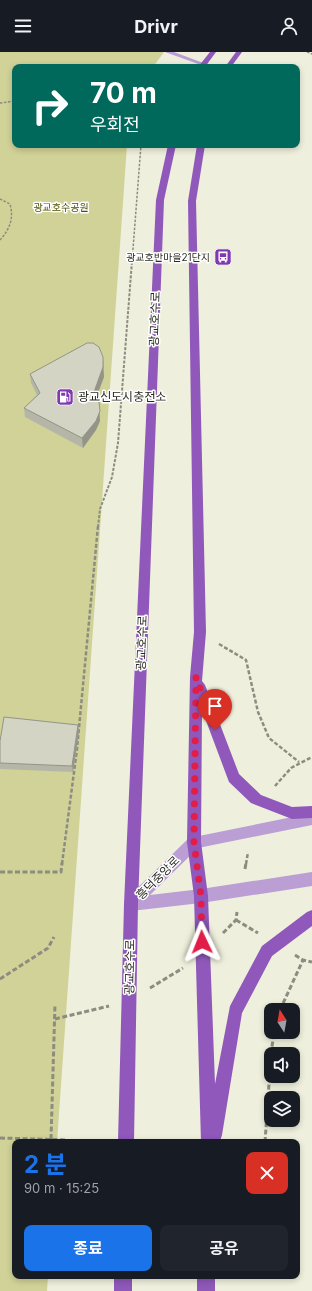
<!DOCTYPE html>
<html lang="ko">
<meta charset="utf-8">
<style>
body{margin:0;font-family:Inter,"Noto Sans KR",sans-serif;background:#20242c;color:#f1f3f6;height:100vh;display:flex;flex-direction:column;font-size:15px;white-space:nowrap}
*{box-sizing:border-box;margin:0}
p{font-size:13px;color:#9ea1a6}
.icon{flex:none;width:22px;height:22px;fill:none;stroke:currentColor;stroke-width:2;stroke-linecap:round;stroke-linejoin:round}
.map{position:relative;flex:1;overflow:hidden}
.sheet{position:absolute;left:12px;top:1087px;width:288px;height:140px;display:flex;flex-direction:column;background:#171b24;border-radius:8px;box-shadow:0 2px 6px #0003}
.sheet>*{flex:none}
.banner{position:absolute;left:12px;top:12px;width:288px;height:84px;border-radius:8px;box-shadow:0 2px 6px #0003;background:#00695c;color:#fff;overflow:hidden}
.needle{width:26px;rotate:349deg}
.fabs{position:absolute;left:264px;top:951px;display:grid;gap:8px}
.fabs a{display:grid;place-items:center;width:36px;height:36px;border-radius:8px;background:#171b24;box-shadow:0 2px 6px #0003;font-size:20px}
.pin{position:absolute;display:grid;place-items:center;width:34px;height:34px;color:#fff;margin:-41px -17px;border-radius:50% 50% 50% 0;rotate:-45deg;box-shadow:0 0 4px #0007}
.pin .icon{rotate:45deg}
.me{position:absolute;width:44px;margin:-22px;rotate:358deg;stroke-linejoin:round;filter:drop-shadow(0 0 3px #0008)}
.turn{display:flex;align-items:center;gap:14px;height:84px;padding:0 12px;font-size:18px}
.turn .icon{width:52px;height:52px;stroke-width:2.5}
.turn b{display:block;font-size:28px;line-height:34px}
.round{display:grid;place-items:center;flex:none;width:42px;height:42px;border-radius:8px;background:#20242c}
.overview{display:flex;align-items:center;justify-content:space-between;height:68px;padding:0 12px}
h1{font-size:24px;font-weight:700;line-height:30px;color:#1a73e8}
.primary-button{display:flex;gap:8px;margin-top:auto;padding:8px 12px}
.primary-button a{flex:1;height:46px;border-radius:8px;background:#1a73e8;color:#fff;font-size:16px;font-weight:700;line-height:46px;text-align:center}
.primary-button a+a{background:#20242c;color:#f1f3f6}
header{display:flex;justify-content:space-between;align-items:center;height:52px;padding:0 12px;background:#171b24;font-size:18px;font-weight:700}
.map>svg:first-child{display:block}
.green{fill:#d1d297}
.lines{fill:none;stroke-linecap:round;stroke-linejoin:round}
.path-far3{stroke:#8c8d80;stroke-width:1.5;stroke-dasharray:2.5 1.5;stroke-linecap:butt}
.path-far2{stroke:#8c8d80;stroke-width:2;stroke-dasharray:3 1.5;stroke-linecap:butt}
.path-far1{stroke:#8c8d80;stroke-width:2.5;stroke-dasharray:4 2;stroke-linecap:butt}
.path{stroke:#8c8d80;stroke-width:3;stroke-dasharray:5 2.5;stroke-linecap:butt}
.minor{fill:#ba9ed4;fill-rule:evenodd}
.major{fill:#8f58ba;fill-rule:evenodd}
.wall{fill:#b5b6a8}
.shaded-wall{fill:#949488}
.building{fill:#d3d4c3;stroke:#949488}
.route{stroke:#e11d48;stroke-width:7;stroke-dasharray:0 12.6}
.labels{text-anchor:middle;stroke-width:3;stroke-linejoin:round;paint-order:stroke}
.far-park-label{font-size:10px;fill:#515000;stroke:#fff}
.far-poi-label{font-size:10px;fill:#292923;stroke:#fff;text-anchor:end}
.street-label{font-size:12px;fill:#292923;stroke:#fff}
.poi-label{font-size:12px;fill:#292923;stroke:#fff;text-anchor:start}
</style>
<header><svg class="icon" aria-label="menu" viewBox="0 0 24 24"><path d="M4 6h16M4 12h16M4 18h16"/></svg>Drivr<svg class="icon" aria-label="person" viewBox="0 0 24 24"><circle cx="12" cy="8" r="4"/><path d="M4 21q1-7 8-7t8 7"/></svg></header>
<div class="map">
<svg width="312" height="1239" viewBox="0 0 312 1239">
<rect width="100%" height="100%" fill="#eeefdc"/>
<path class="green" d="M0,0H164L153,15H15V93H127L57,1090H15V1224H48L47,1239H0Z"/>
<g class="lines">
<g class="path-far3">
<path d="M307,0L312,2"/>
<path d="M0,51L15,49"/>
<path d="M0,147L10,152C14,166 10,177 0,188"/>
<path d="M132,210L141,93"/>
</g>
<path class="path-far2" d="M98,475L100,457L112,425L118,391L132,209"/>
<g class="path-far1">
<path d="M219,592L246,608L258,660L269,686L299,710"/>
<path d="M275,734L291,716L312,705"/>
<path d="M62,812L77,697L98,474"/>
<path d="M246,812L248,800"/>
</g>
<g class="path">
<path d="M245,817L246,811"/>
<path d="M0,820H61L62,811"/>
<path d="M236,868L258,881"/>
<path d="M223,881L236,868L237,860"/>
<path d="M295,903L303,908L312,910"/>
<path d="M0,927L48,896L54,885"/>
<path d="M150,936L183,916"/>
<path d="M280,958L303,908"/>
<path d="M55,967L109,954"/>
<path d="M271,1002L274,980"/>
<path d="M0,1086L67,1088"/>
<path d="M51,1087L55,952"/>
<path d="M265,1090L271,1003"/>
</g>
<g class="minor">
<path d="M165,0H174L206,12L201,13Z"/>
<path d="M312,761V773L198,796L150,843L201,837L312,820V834L201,851L131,859L126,857L124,852L126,847L189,786Z"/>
</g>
<g class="major">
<path d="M210,0H216L205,15H198Z"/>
<path d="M236,0H242L231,15H225Z"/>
<path d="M168,93H176L164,148L138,852L134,1090H118L124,852L156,148Z"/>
<path d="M197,93H205L196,149L206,580L202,629L205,633L239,722L261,743L292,755L312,754V766L292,767L251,751L229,730L202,658L201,790L208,844L215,1032L230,954L262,894L307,860L312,858V874L272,904L242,961L222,1083L220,1089L201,1090L194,844L187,790L190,625L194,580L188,149Z"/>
<rect x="114" y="1224" width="18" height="15"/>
<rect x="197" y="1224" width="18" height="15"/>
</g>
</g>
<g class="wall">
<path d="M30,322L104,325L96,344L100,369L96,378L83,396L25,365L24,356L37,343L31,331Z"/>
<path d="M78,673L79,679L73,720L0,717V689Z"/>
</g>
<g class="shaded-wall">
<path d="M103,305L104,325L95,349L94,340Z"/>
<path d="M99,350L100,369L96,378L83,396L82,386Z"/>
<path d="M78,673L79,679L73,720L72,714Z"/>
</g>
<g class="building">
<path d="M87,291H93L99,295L103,305V315L94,340L99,350L100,359L96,369L82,386L24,356L40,341L30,322Z"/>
<path d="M4,665L78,673L72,714L0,711V689Z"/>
</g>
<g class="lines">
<path class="route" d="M202,890L201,844L194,790L196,625L215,678"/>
</g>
<defs>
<symbol id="bus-square" viewBox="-11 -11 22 22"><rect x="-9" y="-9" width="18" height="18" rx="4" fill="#7e3aae" stroke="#fff"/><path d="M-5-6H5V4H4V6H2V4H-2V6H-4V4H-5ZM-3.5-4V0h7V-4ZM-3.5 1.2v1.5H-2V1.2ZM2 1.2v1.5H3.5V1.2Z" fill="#fff"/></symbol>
<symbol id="fuel-square" viewBox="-11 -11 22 22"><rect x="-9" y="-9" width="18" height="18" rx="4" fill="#7e3aae" stroke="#fff"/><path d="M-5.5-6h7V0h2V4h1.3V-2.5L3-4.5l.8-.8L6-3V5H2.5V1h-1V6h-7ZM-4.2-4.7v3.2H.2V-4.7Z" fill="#fff"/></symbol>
</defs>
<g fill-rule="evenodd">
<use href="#bus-square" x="213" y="195" width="20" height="20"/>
<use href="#fuel-square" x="55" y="335" width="20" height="20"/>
</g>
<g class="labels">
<g class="far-park-label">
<text x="61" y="159">광교호수공원</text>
</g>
<g class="far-poi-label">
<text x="210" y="209">광교호반마을21단지</text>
</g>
<g class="street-label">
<text transform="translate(155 267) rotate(-88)" y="4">광교호수로</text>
<text transform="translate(142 591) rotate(-88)" y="4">광교호수로</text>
<text transform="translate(158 826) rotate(-45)" y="4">흥덕중앙로</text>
<text transform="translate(130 915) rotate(-89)" y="4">광교호수로</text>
</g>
<g class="poi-label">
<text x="78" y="349">광교신도시충전소</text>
</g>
</g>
</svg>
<div class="fabs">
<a><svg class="needle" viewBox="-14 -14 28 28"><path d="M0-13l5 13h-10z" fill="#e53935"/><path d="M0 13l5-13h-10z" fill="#9ea1a6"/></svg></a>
<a><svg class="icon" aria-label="sound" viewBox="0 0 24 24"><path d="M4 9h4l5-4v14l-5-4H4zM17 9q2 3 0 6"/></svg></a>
<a><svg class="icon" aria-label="layers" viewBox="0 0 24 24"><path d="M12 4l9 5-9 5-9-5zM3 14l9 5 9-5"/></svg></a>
</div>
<div class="pin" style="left:215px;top:678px;background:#d93025"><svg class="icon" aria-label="arrive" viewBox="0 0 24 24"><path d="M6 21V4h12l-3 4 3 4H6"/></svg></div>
<svg class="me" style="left:202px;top:890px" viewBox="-20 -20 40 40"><path d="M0-17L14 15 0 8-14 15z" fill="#e11d48" stroke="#fff" stroke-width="4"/></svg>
<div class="banner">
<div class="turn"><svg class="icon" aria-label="right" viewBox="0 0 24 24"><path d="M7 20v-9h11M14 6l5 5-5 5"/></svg><div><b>70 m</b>우회전</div></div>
</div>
<section class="sheet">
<div class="overview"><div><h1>2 분</h1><p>90 m · 15:25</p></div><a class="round" style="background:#d93025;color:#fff"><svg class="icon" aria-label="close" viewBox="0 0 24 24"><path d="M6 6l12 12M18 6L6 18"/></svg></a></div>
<div class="primary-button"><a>종료</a><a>공유</a></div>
</section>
</div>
